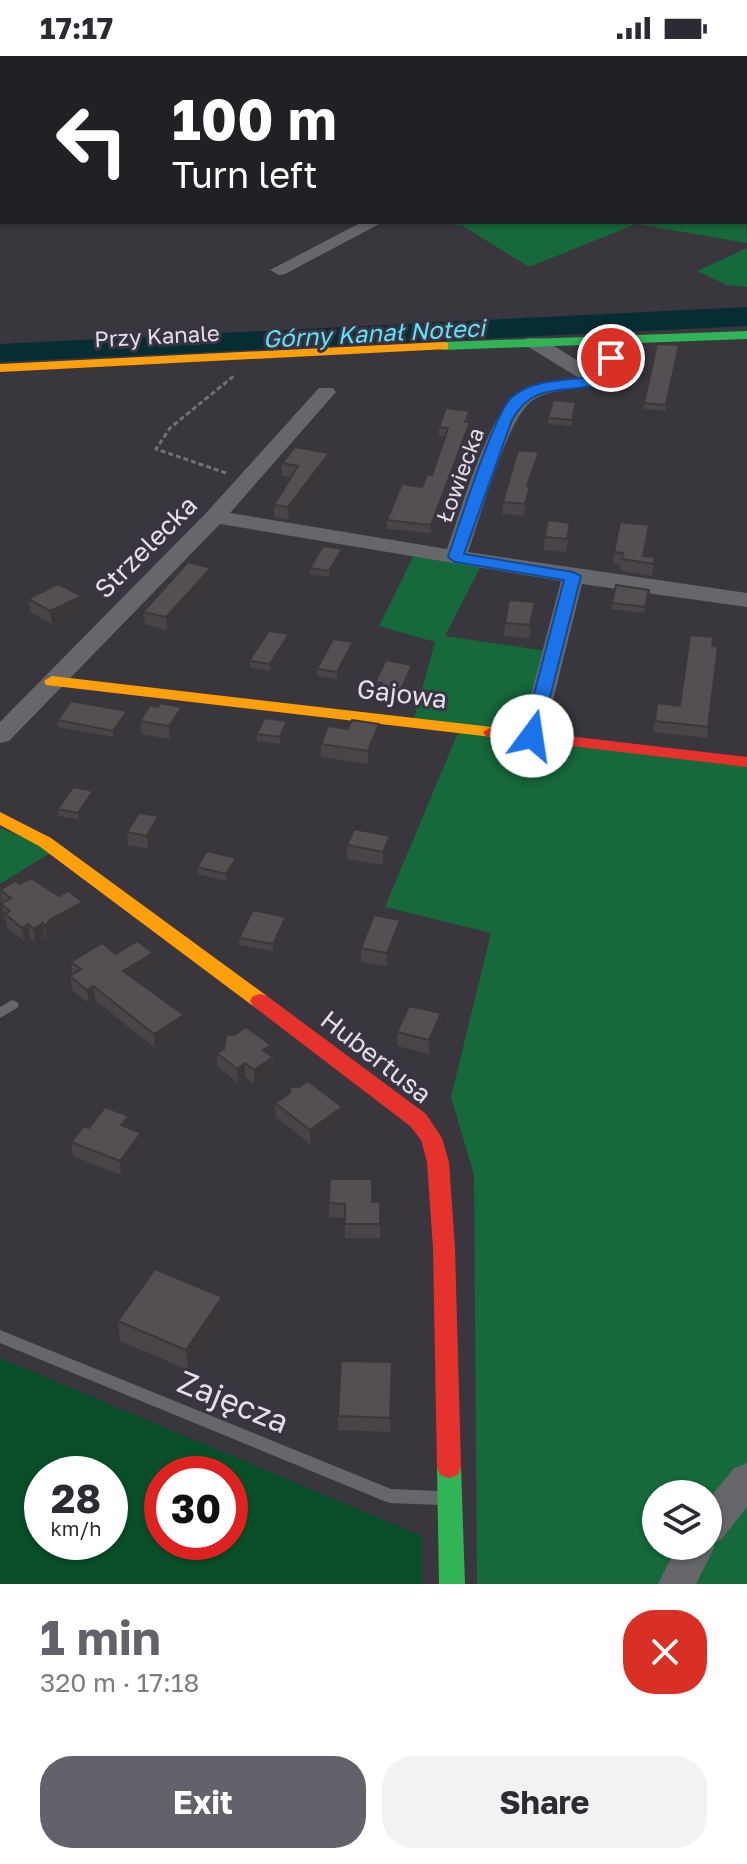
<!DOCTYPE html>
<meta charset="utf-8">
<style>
body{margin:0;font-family:"Golos Text",sans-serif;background:#f2f2f3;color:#2b2b33;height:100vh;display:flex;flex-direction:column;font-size:30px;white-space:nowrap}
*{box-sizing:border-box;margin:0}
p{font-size:26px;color:#7c7c81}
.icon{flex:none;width:44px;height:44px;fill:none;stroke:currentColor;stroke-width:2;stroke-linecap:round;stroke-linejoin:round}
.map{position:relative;height:1528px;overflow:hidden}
.panel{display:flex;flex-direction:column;background:#fff;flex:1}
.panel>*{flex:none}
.guide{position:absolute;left:0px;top:0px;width:748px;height:168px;box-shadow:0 2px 6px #0004;background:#202124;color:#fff;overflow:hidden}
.tools{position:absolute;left:642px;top:1424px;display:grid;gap:16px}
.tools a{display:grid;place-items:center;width:80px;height:80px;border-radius:50%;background:#fff;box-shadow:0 2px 6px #0004;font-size:40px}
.speed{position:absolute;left:24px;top:1400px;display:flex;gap:16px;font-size:40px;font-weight:700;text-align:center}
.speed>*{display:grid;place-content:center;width:104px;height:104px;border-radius:50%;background:#fff;box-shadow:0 2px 6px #0004;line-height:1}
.speed small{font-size:20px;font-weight:400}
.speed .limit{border:12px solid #d22;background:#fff;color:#111}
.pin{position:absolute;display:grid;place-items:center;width:68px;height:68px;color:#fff;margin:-34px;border:4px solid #fff;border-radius:50%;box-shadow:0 2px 8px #0007}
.me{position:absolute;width:88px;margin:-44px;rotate:14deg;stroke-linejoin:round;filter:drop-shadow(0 0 6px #0008)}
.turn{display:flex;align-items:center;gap:28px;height:168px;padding:0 40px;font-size:36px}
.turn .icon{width:104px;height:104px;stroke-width:2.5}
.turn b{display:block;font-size:56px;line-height:68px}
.round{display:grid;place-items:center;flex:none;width:84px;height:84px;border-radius:32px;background:#f2f2f3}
.overview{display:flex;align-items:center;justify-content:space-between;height:136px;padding:0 40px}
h1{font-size:48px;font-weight:700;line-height:60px;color:#63616a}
.button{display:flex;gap:16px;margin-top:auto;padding:16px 40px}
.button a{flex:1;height:92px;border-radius:32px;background:#63616a;color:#fff;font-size:32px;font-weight:700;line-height:92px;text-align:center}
.button a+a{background:#f2f2f3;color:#2b2b33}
.status{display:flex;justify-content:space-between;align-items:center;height:56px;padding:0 40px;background:#fff;direction:ltr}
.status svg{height:22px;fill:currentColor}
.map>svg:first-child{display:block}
.green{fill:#084f29;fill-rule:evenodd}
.forest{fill:#16693b;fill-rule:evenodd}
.water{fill:#052d33}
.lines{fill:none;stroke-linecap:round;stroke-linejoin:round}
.path{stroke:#717274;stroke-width:3;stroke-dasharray:5 3;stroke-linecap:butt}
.lane{fill:#65676a;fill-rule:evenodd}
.street{fill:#65676a;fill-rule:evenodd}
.fast{fill:#30b455;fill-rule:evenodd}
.slow{fill:#ff9f0a;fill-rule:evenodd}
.jam{fill:#e5322d;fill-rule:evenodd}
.wall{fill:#484447}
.shaded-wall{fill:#3b3739}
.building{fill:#544f52;stroke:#3b3739;stroke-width:2}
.route{fill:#1a73e8;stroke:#114b97;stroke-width:2}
.labels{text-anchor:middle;stroke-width:6;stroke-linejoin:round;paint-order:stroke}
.far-street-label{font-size:22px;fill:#e3dfe9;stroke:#393342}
.far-water-label{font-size:24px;font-style:italic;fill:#5be4f8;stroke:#393342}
.street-label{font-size:26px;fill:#e3dfe9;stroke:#393342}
.near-street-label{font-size:32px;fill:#e3dfe9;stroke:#393342}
</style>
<div class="status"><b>17:17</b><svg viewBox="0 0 49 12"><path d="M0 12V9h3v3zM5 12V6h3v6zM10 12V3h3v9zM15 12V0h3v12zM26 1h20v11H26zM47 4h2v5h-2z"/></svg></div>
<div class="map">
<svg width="747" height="1528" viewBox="0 0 747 1528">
<rect width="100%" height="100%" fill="#3a363e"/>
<path class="green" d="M0,1302L422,1480V1528H0ZM42,1418H110V1486H42ZM162,1418H230V1486H162Z"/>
<g class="forest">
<path d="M746,163L747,187L636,168L529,211L463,170L448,168V166H746Z"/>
<path d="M747,192V231L727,229L697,215Z"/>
<path d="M415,497L483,506L445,580L553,596L532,680L747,710V1528H477L474,1119L451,1041L491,877L385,851L460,672L413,666L435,586L379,570ZM656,1438H708V1490H656Z"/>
<path d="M0,772L55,794L0,828Z"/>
</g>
<path class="water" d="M747,251V270L0,306V288Z"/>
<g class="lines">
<path class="path" d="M226,417L156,393L170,372L235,319"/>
<g class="lane">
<path d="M12,944L17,946L19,949L17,952L0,962V951Z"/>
<path d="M0,1274L391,1433L439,1435L445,1437L447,1442L445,1447L439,1449L390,1447L384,1445L0,1287Z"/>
</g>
<g class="street">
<path d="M558,0H575L576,2H559Z"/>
<rect x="0" y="4" width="2" height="8"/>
<path d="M746,75L747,76V86L746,85Z"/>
<rect x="746" y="136" width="1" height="10"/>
<path d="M362,166H383L285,218L279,219L270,214Z"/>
<path d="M617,276L626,282L611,325C588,334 553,331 533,344C507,361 480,463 468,496L747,537V551L582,528L544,680L541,685H523L520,680L561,525L220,468L9,685L0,687V666L207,456L319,332H333L336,336L230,457L447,493C461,455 488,357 519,336C536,324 559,325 579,322L527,290L525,286L527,282H541L596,316L608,282Z"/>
<path d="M747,1407V1451L721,1484L713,1487L715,1490L696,1528H658L677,1490H708V1444L734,1412Z"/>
</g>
<g class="fast">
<path d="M0,30H2L0,39Z"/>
<path d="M747,275V283L443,294L437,290L443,286Z"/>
<path d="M449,1400L458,1403L461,1411L465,1528H439L437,1411L440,1403Z"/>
</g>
<g class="slow">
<path d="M443,286L448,287V293L0,316V308Z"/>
<path d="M52,620L492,671L501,676L492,681L46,629L44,625Z"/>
<path d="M0,756L51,782L267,940L270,945L267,950H253L39,790L0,769Z"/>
</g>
<g class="jam">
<rect x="7" y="0" width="10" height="2"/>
<path d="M492,671L747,701V711L486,680L483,676Z"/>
<path d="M260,938L267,940L426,1058L442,1082L449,1106L455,1192L461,1411L458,1419L449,1422L440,1419L437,1411L433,1192L427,1106L421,1084L410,1070L253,950L250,945L253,940Z"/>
</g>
</g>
<g class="wall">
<path d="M678,294L666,355L644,353V347Z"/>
<path d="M576,352L571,370L548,368V362Z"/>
<path d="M469,363L468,366L470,375L431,477L387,473V464L422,431L432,419L446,380H439V371Z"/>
<path d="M282,407L330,409L289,464L274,461V449L291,421L282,420Z"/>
<path d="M539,408L530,432V443L524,460L502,458L503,446Z"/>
<path d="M569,479L566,496L544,494L545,481Z"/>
<path d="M648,481L644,500L655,501L652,520L621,515V509L613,508L614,496Z"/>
<path d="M342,493V500L329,521L310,518V512Z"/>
<path d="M212,524L167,574L145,568L143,556Z"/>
<path d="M82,540L83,553L52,568L30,556L28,543Z"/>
<path d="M648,540L644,557L611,553L612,547Z"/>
<path d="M535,559L530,582L504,580L505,567Z"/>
<path d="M289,578V585L270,615L250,611L249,605Z"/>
<path d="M712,590L718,591L707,682L653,676L655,665L680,650Z"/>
<path d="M353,593L337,623L317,620V613Z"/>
<path d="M412,609V615L400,643L379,640V633H375V626Z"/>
<path d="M127,662L114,681L58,671V664Z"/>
<path d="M183,664L170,683L141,678L140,665Z"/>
<path d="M287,665V671L280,688L257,685V678Z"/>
<path d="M379,668V682L368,708L321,701V688L348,673Z"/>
<path d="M94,742L79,764L59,760L58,753Z"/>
<path d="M159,774L148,793L128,789L127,776Z"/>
<path d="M347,789L390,793L383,809L347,803Z"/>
<path d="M236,802L237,809L227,825L198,818L197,811Z"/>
<path d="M20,828L59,840L83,846L85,860L53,876L47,883L45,881L35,887L30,882L24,885L7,872L5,863L4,862L0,834Z"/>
<path d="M286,861L287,868L273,895L239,889V882Z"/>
<path d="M400,864V878L387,910L361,906V892Z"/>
<path d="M153,897L154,910L134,923L184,959L185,973L155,992L95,944L89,947L72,934L70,920L72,918L71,906L116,898Z"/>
<path d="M441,957L440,971L429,998L397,990V976Z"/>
<path d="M217,997L271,1001H273V1015L254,1028L245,1021L238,1027L218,1011Z"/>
<path d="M275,1047L342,1065L310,1088L276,1061Z"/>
<path d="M129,1060L130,1073L141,1077L143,1091L121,1119L73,1100L71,1086L89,1072Z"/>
<path d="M380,1146V1182H345V1162L329,1161V1147Z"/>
<path d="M223,1261L188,1314L120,1285L118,1265Z"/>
<path d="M392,1306L390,1376L338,1374V1360Z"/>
</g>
<g class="shaded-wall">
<path d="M470,366V375L431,477V469Z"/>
<path d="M539,396V408L530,432V443L524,460L527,430Z"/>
<path d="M329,397L330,409L289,464L288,451Z"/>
<path d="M342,493V500L329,521V515Z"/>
<path d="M211,512L212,524L167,574L166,561Z"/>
<path d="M82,540L83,553L52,568L50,555Z"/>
<path d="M535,546V559L530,582V569Z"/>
<path d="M289,578V585L270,615V608Z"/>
<path d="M353,586V593L337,623V616Z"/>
<path d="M412,609V615L400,643V636Z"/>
<path d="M182,651L183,664L170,683L169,670Z"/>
<path d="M127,655V662L114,681L113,675Z"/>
<path d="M287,665V671L280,688V681Z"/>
<path d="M379,668V682L368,708V695Z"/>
<path d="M93,735L94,742L79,764L78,757Z"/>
<path d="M158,760L159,774L148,793L147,780Z"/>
<path d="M390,780V793L383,809V796Z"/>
<path d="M236,802L237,809L227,825L226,818Z"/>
<path d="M83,846L85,860L53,876L47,883L45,870L51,863Z"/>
<path d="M286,861L287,868L273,895V888Z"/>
<path d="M400,864V878L387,910V897Z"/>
<path d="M43,867L45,881L35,887L34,873Z"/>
<path d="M28,868L30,882L24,885L22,872Z"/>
<path d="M153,897L154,910L124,929L123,915Z"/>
<path d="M93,930L95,944L89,947L87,934Z"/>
<path d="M441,957L440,971L429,998V984Z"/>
<path d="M184,959L185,973L155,992L154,978Z"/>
<path d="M271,989L273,1015L254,1028V1014L263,994Z"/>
<path d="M245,1007V1021L238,1027L237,1013Z"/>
<path d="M342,1051V1065L310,1088V1074Z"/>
<path d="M129,1060L130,1074L121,1069Z"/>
<path d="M141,1077L143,1091L121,1119L120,1105Z"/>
<path d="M222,1241L223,1261L188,1314L186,1294Z"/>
</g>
<g class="building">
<path d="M746,22L747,23V44H746Z"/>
<path d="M657,288L679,289L666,349L644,347Z"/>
<path d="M553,344L576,346L572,364L548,362Z"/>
<path d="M446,352L470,355L465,366H470L431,469L387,464L402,428L422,431L427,419H432L448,372L439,371Z"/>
<path d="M295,391L329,397L288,451L274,449L298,410L282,407Z"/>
<path d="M518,394L539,396L527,430L530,431L525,448L503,446Z"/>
<path d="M548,464L570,467L567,483L545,481Z"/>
<path d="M620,466L649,469L643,500L655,501L654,508L622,503L623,497L614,496Z"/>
<path d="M323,490L342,493L329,515L310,512Z"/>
<path d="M188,506L211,512L166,561L143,556Z"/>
<path d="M58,528L82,540L50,555L28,543Z"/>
<path d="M616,529L649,534L645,551L612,547Z"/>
<path d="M509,544L535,546L530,569L505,567Z"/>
<path d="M269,575L289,578L270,608L249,605Z"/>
<path d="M690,579L714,581L712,590L718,591L708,671L655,665L657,647L680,650Z"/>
<path d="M333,583L353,586L337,616L317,613Z"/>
<path d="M386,604L412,609L400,636L379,633L382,627L375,626Z"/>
<path d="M71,645L127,655L113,675L58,664Z"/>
<path d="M160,647L182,651L169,670L140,665L150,649L158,651Z"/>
<path d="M264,662L287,665L280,681L257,678Z"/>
<path d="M352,664L379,668L368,695L321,688L328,670L348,673Z"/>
<path d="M73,731L93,735L78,757L58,753Z"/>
<path d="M139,757L158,760L147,780L127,776Z"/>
<path d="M354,773L390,780L383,796L347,789Z"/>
<path d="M207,795L236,802L226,818L197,811Z"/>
<path d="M31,822L59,840L68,835L83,846L51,863L45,870L43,867L34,873L28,868L22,872L5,858L10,855L1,848L11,842L0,834L15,825L20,828Z"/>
<path d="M253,854L286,861L273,888L239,882Z"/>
<path d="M374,859L400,864L387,897L361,892Z"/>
<path d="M137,885L153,897L123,915L184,959L154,978L93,930L87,934L70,920L81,913L71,906L102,887L116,898Z"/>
<path d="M409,950L441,957L429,984L397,976Z"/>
<path d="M246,971L271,989L263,994L273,1001L254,1014L245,1007L237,1013L217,997L224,993L226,979H234Z"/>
<path d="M308,1025L342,1051L310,1074L275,1047L290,1037V1031H299Z"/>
<path d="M105,1051L129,1060L121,1069L141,1077L120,1105L71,1086L84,1070L89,1072Z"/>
<path d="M330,1123H372V1146H380V1168H345V1148L329,1147Z"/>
<path d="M155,1213L222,1241L186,1294L118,1265Z"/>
<path d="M341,1305L392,1306L390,1362L338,1360Z"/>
</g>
<path class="route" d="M606,299L617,302L609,324C572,342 536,320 512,364L464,498L573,516L581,520L540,680L532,685L523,680L564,524L455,506L448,501C458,472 494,358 511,342C532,323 567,324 593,321L598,319Z"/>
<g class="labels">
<g class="far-street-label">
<text transform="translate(157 280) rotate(-3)" y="8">Przy Kanale</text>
<text transform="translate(460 419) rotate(-70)" y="8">Łowiecka</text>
</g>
<g class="far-water-label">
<text transform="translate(374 278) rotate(-3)" y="8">Górny Kanał Noteci</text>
</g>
<g class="street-label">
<text transform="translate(146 491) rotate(-45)" y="9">Strzelecka</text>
<text transform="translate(402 638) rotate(7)" y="9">Gajowa</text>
<text transform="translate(376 1001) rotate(38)" y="9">Hubertusa</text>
</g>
<g class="near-street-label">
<text transform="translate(233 1346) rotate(22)" y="11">Zajęcza</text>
</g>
</g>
</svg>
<div class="tools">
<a><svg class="icon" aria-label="layers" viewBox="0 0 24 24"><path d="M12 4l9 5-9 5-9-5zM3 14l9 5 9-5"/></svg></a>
</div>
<div class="speed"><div>28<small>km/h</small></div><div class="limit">30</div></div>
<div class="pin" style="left:611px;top:302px;background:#d93025"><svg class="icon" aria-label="arrive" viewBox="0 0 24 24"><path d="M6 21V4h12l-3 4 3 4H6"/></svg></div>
<svg class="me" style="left:532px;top:680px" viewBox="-20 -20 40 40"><circle r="19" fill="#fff"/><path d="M0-13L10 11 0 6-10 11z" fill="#1a73e8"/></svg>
<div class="guide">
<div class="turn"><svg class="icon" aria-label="left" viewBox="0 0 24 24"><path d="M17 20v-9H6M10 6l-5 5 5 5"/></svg><div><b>100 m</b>Turn left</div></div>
</div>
</div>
<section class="panel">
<div class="overview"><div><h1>1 min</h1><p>320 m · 17:18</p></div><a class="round" style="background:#d93025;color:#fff"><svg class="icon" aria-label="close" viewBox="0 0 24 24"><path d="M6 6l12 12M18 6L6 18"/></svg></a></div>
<div class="button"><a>Exit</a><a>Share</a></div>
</section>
